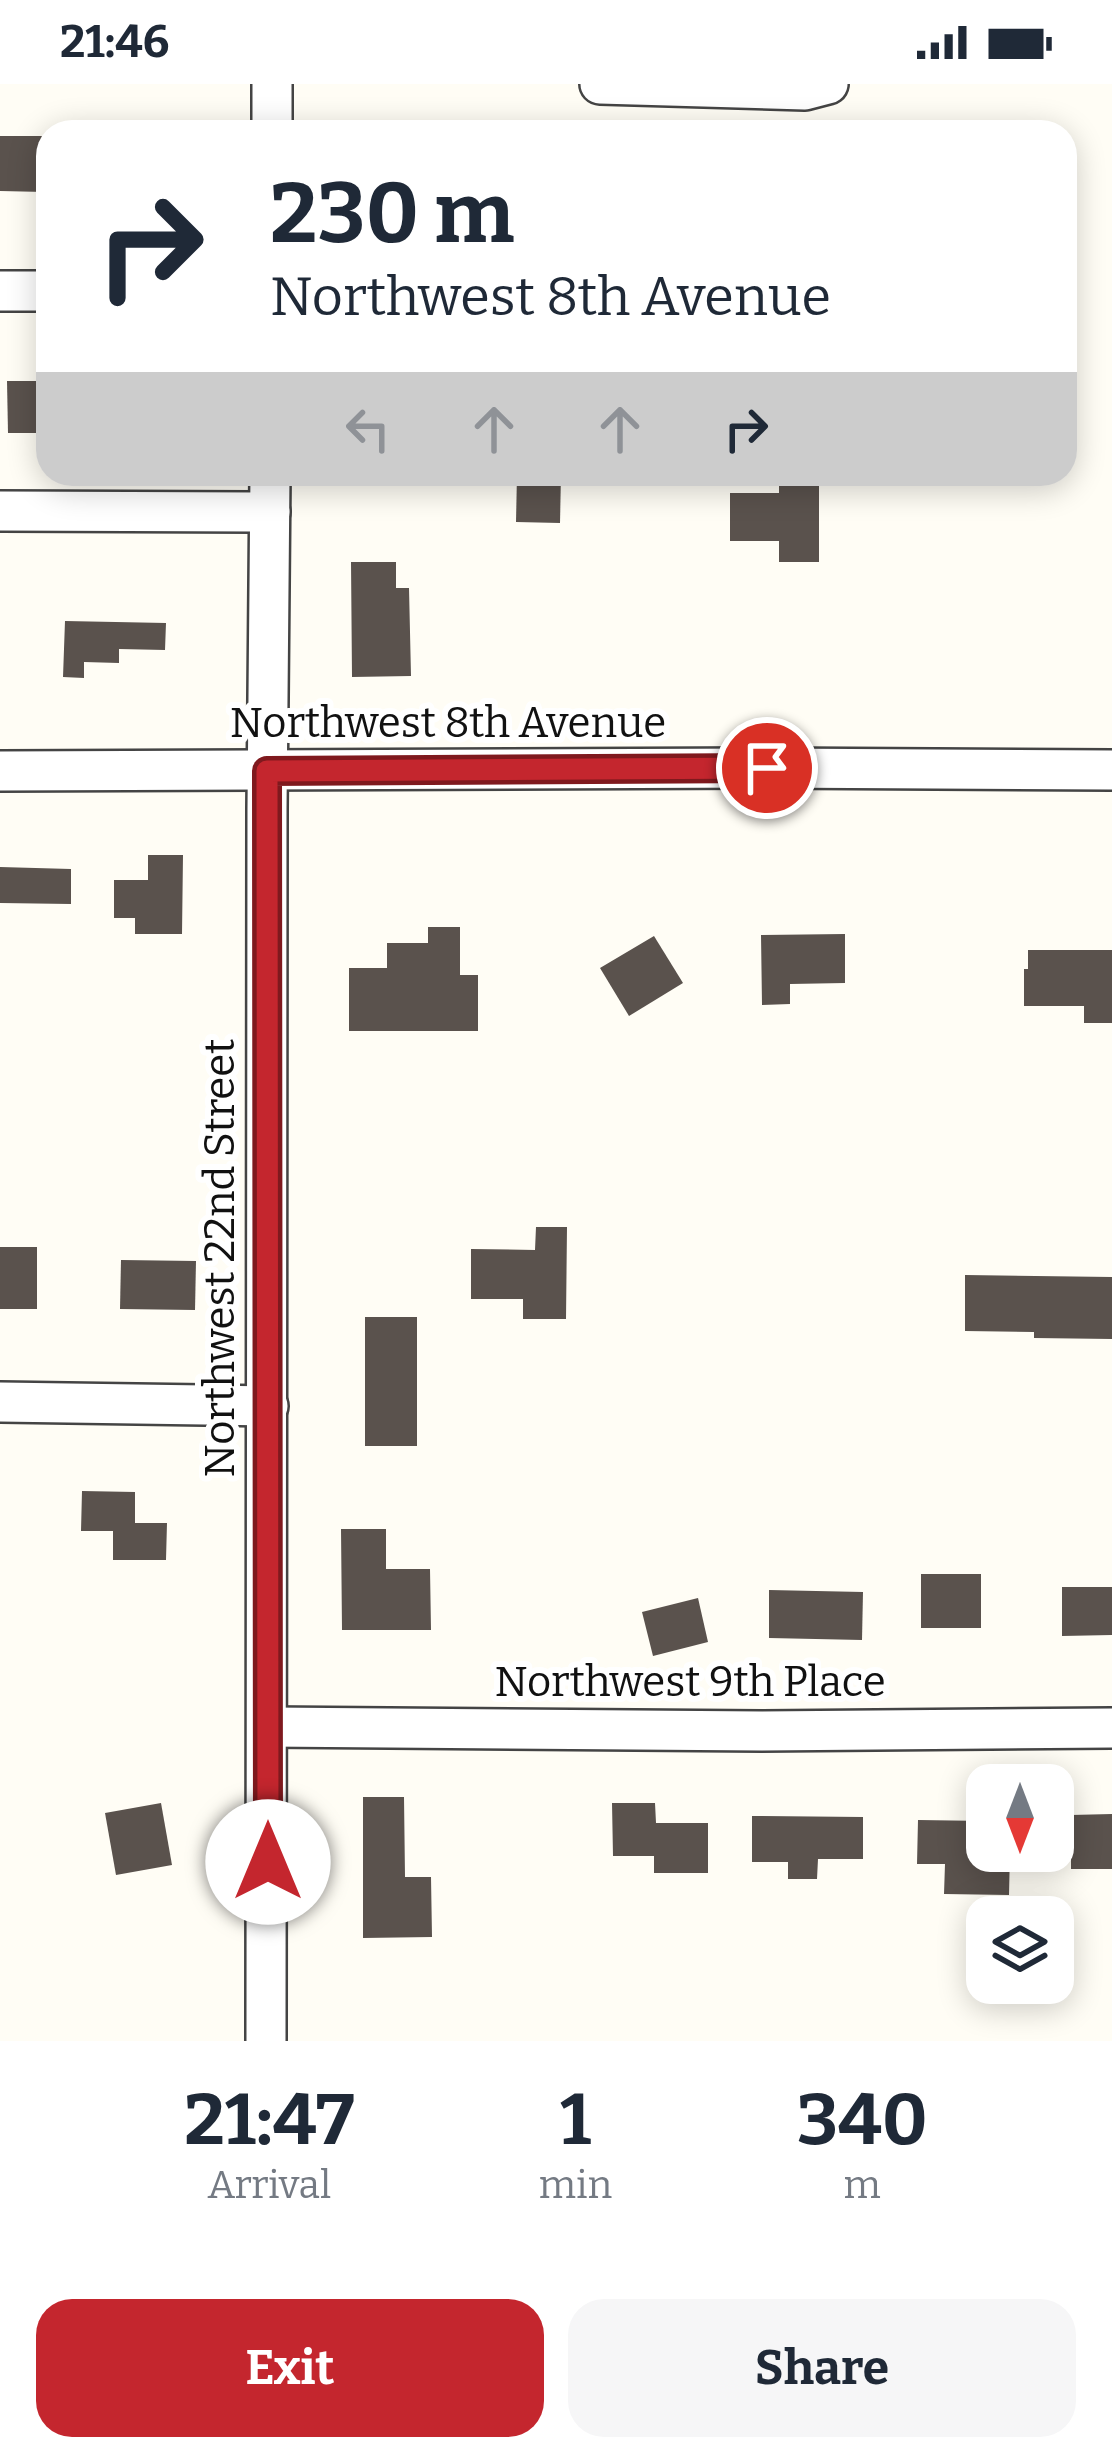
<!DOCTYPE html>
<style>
body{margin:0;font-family:Bitter,serif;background:#f6f6f7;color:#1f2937;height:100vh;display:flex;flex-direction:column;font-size:45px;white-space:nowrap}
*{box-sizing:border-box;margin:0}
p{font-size:39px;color:#747a83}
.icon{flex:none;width:66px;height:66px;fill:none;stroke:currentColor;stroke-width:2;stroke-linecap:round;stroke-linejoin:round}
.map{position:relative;height:1957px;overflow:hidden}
.side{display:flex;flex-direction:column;background:#fff;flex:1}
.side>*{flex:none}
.hud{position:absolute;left:36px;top:36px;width:1041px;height:366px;border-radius:36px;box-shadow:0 6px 30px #0003;background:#fff;color:#1f2937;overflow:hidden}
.needle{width:78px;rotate:180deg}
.controls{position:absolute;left:966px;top:1680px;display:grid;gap:24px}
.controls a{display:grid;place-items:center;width:108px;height:108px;border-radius:24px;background:#fff;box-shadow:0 6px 30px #0003;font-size:60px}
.pin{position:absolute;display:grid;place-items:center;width:102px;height:102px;color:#fff;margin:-51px;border:6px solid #fff;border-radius:50%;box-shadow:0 3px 12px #0007}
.me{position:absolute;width:132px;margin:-66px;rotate:0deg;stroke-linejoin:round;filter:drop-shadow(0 0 9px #0008)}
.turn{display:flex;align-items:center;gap:42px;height:252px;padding:0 36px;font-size:54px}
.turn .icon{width:156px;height:156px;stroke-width:2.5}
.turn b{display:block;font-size:84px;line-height:102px}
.lanes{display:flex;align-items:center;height:114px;padding:0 36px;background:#0003;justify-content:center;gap:60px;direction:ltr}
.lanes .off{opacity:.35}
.eta{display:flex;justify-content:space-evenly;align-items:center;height:204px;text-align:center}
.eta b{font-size:72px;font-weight:700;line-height:84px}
.action{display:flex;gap:24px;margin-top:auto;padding:24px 36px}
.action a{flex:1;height:138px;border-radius:36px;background:#c4262e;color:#fff;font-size:48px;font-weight:700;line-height:138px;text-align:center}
.action a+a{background:#f6f6f7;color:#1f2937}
.status{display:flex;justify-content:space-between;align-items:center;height:84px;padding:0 60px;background:#fff;direction:ltr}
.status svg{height:33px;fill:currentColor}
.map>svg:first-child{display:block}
.building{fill:#5a524d}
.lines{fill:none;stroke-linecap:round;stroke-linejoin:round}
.minor-casing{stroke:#444;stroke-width:44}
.minor{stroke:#fff;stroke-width:39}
.route-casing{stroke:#7f191e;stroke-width:30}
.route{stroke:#c4262e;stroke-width:21}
.labels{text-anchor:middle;stroke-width:12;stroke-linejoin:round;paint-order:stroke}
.street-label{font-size:42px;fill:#111;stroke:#fff}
</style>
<div class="status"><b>21:46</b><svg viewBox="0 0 49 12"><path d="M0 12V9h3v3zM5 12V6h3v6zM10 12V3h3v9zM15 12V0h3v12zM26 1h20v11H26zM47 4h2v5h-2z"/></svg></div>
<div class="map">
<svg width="1112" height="1957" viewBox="0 0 1112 1957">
<rect width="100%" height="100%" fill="#fffdf5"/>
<g class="building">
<path d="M0,52H46L45,108L0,107Z"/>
<path d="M7,297H48V349H8Z"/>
<path d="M517,390H561L560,439L516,438Z"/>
<path d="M779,390H819V478H779V457H730V409H779Z"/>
<path d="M351,478H396V504H409L411,592L352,593Z"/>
<path d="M65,537L166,539L165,566L119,565V579L84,578V594L63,593Z"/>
<path d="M148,771H183L182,850H135V834H114V796H148Z"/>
<path d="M0,783L71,785V820L0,819Z"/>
<path d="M428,843H460V891H478V947H349V884H387V859H428Z"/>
<path d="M845,850V899L790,900V920L762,921L761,851Z"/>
<path d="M654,852L683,899L629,932L600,884Z"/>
<path d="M1028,866H1112V939H1084V922H1024V885H1028Z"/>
<path d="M536,1143H567L566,1235H523V1215H471V1165L535,1166Z"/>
<rect x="0" y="1163" width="37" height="62"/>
<path d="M121,1176L196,1177L195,1226L120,1225Z"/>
<path d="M965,1191L1112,1193V1255L1034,1254V1248L965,1247Z"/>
<rect x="365" y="1233" width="52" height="129"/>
<path d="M82,1407L135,1408V1439H167L166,1476H113V1447H81Z"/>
<path d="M341,1445H386V1485H430L431,1546H342Z"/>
<rect x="921" y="1490" width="60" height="54"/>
<path d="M1062,1503H1112V1551L1062,1552Z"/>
<path d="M769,1506L863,1508L862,1556L769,1554Z"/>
<path d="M698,1514L708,1558L653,1572L642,1528Z"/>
<path d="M363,1713H404L405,1793H431L432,1853L363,1854Z"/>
<path d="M161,1719L172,1781L116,1791L105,1729Z"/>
<path d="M612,1719H655L656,1739H708V1789H654V1772H613Z"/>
<path d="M1112,1730V1785H1071V1731Z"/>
<path d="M752,1732L863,1733V1775H818L817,1795H788V1778H752Z"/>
<path d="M918,1736L987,1737V1767H1010L1009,1811L944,1810L945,1780H917Z"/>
</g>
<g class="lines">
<defs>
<g id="minor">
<path d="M600,0L805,6L828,0"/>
<path d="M272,48V0"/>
<path d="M0,207H48"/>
<path d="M0,427L270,428"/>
<path d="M0,687L768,684L1112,686"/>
<path d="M0,1318L268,1322"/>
<path d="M268,1643L762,1647L1112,1644"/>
<path d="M266,1957L267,725L270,390"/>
</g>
</defs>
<use href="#minor" class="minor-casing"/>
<use href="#minor" class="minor"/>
</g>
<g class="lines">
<defs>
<path id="route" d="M268,1778L267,687L767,684"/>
</defs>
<use href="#route" class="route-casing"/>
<use href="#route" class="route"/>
</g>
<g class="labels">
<g class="street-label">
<text x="448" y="653">Northwest 8th Avenue</text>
<text transform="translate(219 1174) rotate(-90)" y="15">Northwest 22nd Street</text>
<text x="690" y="1612">Northwest 9th Place</text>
</g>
</g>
</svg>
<div class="controls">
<a><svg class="needle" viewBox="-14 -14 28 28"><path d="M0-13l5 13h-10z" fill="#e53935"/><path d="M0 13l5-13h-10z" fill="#747a83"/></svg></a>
<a><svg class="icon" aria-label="layers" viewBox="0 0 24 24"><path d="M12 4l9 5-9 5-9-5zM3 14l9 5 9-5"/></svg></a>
</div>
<div class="pin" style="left:767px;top:684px;background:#d93025"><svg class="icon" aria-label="arrive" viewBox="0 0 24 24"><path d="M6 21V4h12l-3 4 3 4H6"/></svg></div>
<svg class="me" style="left:268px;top:1778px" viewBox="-20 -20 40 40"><circle r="19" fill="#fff"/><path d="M0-13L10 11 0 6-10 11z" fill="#c4262e"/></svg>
<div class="hud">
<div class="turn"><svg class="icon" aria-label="right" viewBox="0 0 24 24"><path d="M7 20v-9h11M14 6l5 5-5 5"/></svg><div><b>230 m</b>Northwest 8th Avenue</div></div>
<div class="lanes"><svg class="icon off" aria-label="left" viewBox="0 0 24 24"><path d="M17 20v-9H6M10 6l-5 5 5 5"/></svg><svg class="icon off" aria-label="ahead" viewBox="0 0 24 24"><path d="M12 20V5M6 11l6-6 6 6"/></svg><svg class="icon off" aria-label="ahead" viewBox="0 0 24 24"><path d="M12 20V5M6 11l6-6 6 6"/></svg><svg class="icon" aria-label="right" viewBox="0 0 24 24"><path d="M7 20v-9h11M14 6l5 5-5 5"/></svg></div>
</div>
</div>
<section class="side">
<div class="eta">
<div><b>21:47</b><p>Arrival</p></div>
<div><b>1</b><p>min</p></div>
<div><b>340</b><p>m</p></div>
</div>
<div class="action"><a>Exit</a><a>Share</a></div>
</section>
